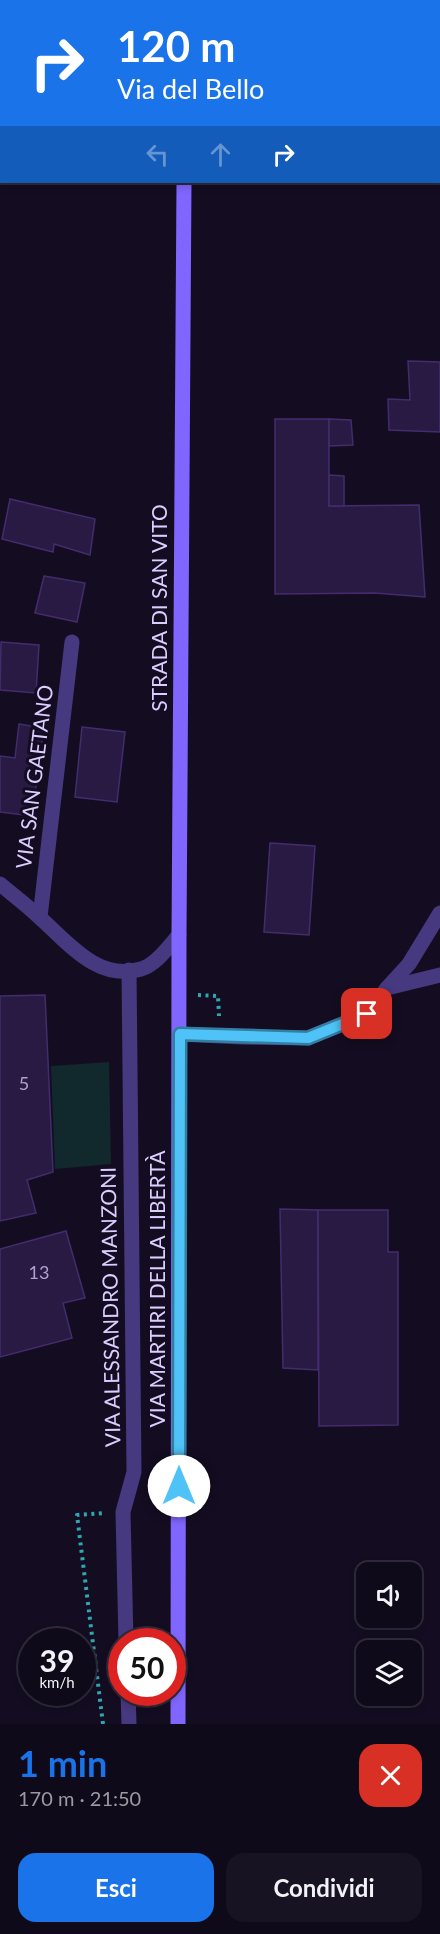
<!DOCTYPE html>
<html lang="it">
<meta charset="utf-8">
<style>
body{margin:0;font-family:Lato,sans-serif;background:#181323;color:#f1f3f6;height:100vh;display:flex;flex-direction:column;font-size:22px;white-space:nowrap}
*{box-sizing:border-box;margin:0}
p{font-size:20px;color:#9b9aa2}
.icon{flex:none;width:33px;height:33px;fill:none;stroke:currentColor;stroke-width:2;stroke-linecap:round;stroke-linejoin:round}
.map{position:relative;height:1724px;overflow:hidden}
.sheet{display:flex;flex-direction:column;background:#0f0a1a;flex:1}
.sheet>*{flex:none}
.guide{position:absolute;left:0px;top:0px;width:441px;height:183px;box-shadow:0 3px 9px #0003,0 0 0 2px #2f2b39;background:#1a73e8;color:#fff;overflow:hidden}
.controls{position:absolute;left:356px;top:1562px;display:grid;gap:12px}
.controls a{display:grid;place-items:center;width:66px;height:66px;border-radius:12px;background:#0f0a1a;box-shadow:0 3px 9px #0003,0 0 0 2px #2f2b39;font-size:30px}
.speed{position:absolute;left:18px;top:1628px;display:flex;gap:12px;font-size:30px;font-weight:700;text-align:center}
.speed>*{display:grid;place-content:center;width:78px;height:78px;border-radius:50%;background:#0f0a1a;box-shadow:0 3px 9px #0003,0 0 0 2px #2f2b39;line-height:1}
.speed small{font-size:15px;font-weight:400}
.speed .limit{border:9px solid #d22;background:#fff;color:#111}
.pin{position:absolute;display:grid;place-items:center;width:51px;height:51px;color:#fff;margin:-26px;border-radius:12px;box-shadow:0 3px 9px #0006}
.me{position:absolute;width:66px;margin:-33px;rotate:0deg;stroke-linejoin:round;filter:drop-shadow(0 0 4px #0008)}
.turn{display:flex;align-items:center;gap:21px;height:126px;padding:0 18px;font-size:27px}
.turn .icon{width:78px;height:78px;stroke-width:2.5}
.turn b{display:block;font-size:42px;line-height:51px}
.lanes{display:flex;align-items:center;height:57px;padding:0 18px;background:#0003;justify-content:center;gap:30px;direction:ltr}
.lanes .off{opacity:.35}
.round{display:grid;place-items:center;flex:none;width:63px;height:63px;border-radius:18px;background:#181323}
.head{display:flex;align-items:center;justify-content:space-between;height:102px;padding:0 18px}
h1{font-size:36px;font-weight:700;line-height:45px;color:#1a73e8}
.action{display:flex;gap:12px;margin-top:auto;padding:12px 18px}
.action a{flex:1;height:69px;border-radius:18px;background:#1a73e8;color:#fff;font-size:24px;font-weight:700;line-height:69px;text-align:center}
.action a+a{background:#181323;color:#f1f3f6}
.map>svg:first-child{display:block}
.green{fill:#11292c}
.building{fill:#281a42;stroke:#432c6e;stroke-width:1.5}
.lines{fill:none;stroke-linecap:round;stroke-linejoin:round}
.path{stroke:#2fa7b2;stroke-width:4;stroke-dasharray:3 4.5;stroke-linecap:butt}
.minor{stroke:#463980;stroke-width:15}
.secondary{stroke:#8066fe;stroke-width:15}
.route-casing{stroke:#337fa1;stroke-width:15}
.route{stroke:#4fc3f7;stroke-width:10}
.labels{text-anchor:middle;stroke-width:6;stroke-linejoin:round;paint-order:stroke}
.number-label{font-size:18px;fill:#aea1d0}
.street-label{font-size:21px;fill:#dbceff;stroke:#140d22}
</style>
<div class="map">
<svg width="440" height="1724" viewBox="0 0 440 1724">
<rect width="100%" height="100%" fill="#140d22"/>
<path class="green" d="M109,1062L111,1164L55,1169L51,1066Z"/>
<g class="building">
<path d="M408,361L440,362V432L389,430L388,399L410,400Z"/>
<path d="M275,419H329V506L419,505L425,597L375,593L275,594Z"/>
<path d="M329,419L351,420L353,445L329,446Z"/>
<path d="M329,475L344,476V506H329Z"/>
<path d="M10,499L95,519L90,555L54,544L53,552L2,539Z"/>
<path d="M44,576L85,583L77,622L35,613Z"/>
<path d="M1,642L39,645L36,693L0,690Z"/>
<path d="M19,724L44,728L32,816L0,812V756L15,758Z"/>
<path d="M82,727L125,732L117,802L75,797Z"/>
<path d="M270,843L315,846L309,935L264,932Z"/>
<path d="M45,995L53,1172L27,1180L36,1213L0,1221V996Z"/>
<path d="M280,1209L318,1210V1370L283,1368Z"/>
<path d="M318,1210H388V1252H398V1425L319,1426Z"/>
<path d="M66,1231L85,1298L63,1303L72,1338L0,1357V1249Z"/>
</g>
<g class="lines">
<g class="path">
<path d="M198,995L218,996L219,1016"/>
<path d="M103,1724L77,1515L104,1513"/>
</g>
<g class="minor">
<path d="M0,884C13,895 27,905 39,917C68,942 97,982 141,969C156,965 169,946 179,935"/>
<path d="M40,917L72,642"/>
<path d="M387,988L409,964L440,913"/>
<path d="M180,1034L241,1037L308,1038L367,1014L387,988L440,975"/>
<path d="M126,1641L123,1512L134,1472L129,970"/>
<path d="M128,1692L129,1724"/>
</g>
<g class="secondary">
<path d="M185,2V0"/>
<path d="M178,1724L179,935L184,182"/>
</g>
</g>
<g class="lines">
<defs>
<path id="route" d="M179,1486L180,1034L308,1038L367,1014"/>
</defs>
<use href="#route" class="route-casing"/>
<use href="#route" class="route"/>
</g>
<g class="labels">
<g class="number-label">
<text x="24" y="1090">5</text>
<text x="39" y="1279">13</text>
</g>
<g class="street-label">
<text transform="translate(160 608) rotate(-90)" y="7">STRADA DI SAN VITO</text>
<text transform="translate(35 777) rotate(-83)" y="7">VIA SAN GAETANO</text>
<text transform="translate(158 1289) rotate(-90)" y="7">VIA MARTIRI DELLA LIBERTÀ</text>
<text transform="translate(111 1307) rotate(-91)" y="7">VIA ALESSANDRO MANZONI</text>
</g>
</g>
</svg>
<div class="controls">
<a><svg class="icon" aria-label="sound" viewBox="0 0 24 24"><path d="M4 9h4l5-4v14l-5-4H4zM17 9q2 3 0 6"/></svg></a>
<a><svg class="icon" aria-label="layers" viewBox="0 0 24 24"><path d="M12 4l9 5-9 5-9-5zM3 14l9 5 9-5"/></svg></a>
</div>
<div class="speed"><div>39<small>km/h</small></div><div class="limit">50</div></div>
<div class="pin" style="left:367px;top:1014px;background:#d93025"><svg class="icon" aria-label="arrive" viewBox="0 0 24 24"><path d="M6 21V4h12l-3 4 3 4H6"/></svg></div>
<svg class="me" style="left:179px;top:1486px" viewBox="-20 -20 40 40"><circle r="19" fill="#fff"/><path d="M0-13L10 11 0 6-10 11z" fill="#4fc3f7"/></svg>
<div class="guide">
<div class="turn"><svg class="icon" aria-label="right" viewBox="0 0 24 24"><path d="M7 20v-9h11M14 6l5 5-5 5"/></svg><div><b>120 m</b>Via del Bello</div></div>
<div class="lanes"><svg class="icon off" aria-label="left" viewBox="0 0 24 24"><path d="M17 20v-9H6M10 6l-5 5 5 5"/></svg><svg class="icon off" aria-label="ahead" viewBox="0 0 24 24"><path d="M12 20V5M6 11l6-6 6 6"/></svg><svg class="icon" aria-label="right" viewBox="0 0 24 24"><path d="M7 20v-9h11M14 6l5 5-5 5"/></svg></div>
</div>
</div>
<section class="sheet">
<div class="head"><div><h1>1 min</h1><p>170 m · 21:50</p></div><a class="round" style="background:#d93025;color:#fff"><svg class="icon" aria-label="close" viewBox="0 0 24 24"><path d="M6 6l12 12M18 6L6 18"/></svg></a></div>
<div class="action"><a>Esci</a><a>Condividi</a></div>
</section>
